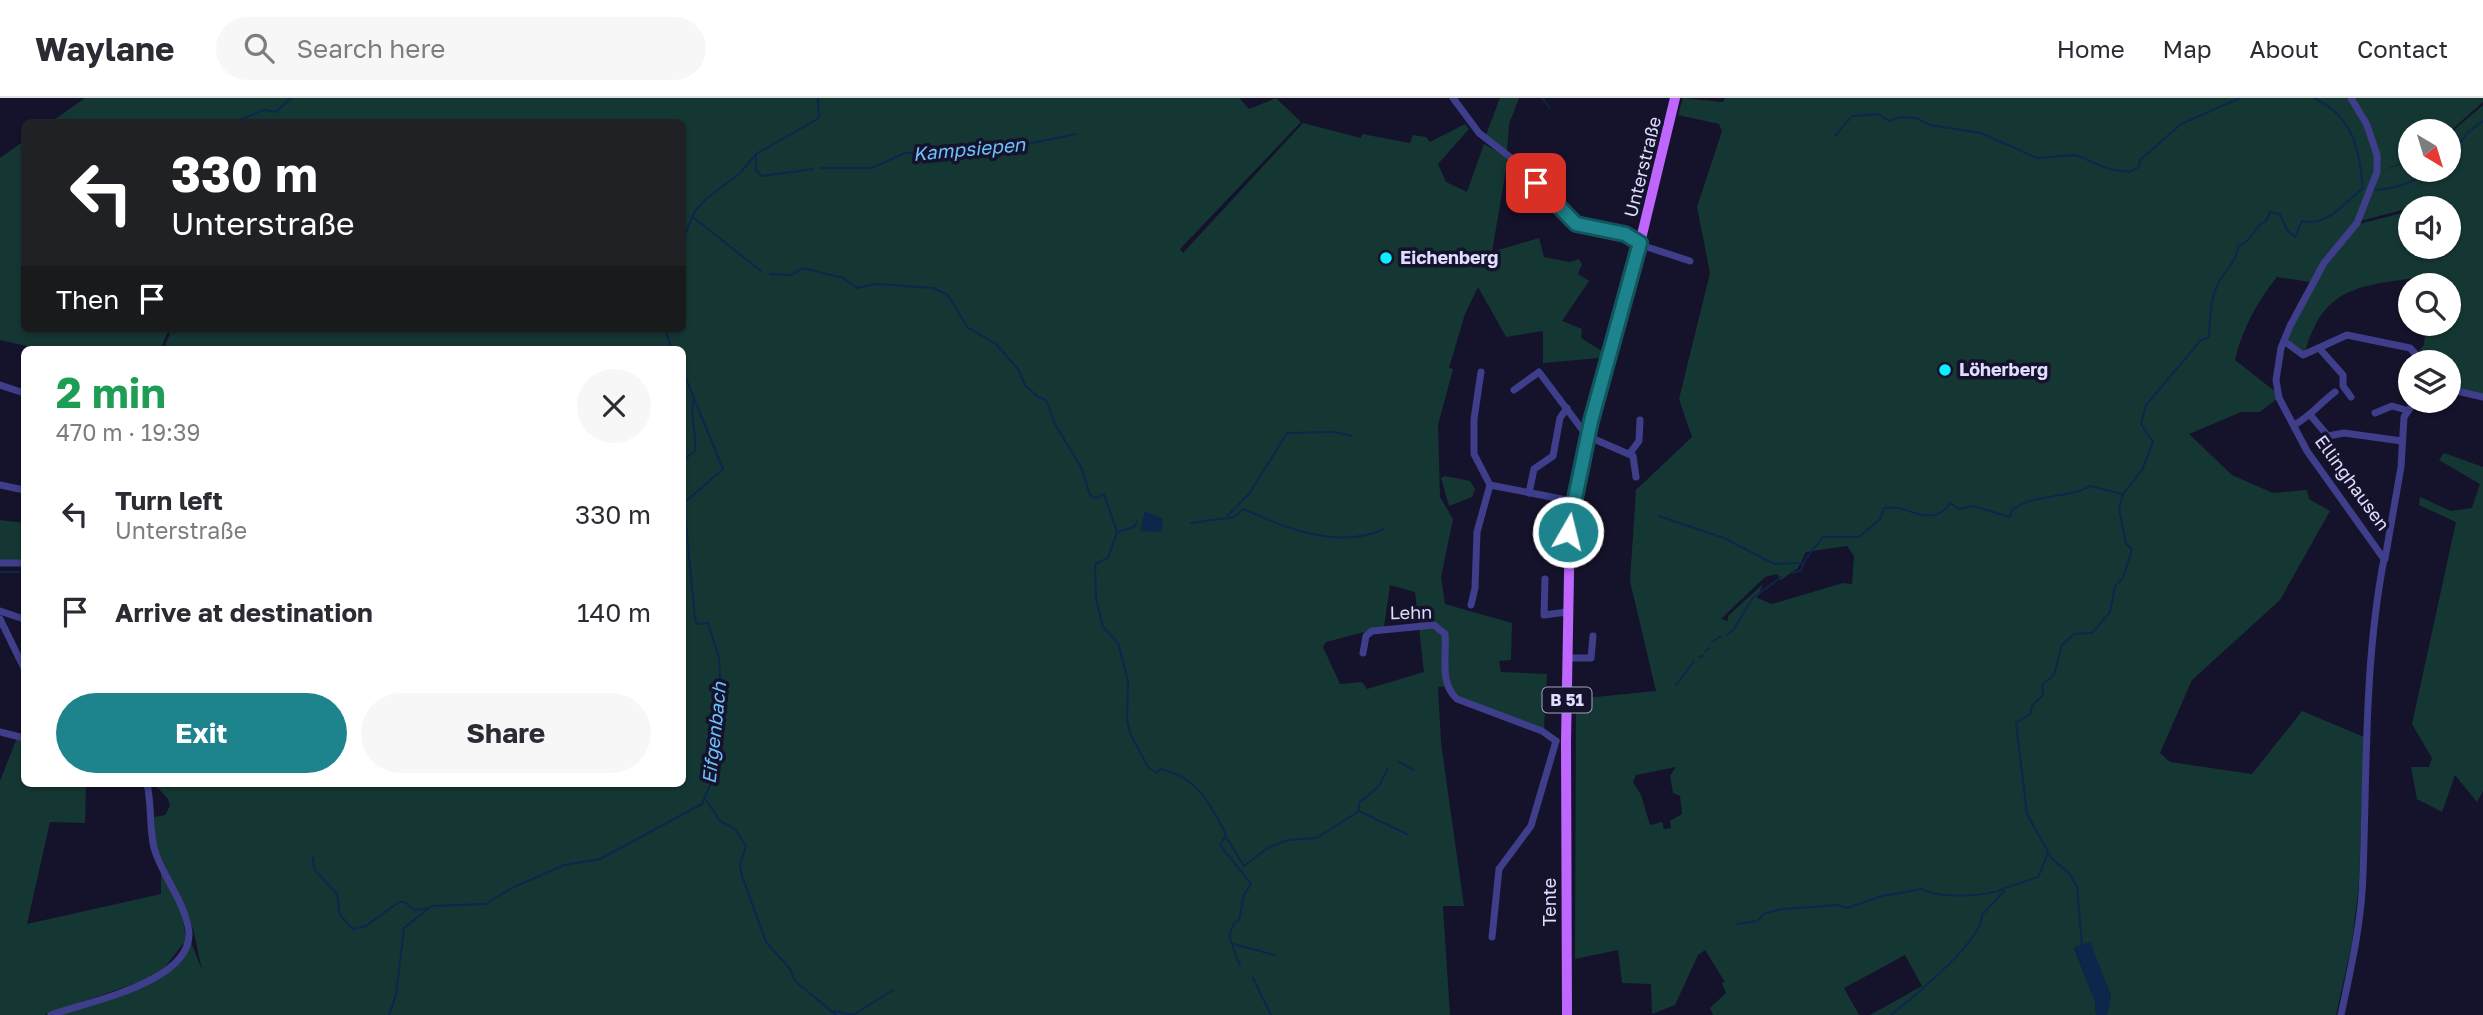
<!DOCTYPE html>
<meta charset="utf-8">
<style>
body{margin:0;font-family:"Golos Text",sans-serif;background:#f7f7f7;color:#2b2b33;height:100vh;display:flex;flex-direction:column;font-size:26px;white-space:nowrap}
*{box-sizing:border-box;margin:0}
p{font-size:23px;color:#7c7c81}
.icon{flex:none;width:38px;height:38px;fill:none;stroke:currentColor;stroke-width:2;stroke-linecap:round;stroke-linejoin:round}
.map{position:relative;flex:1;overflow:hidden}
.side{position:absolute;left:21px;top:248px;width:665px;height:441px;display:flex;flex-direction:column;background:#fff;border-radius:10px;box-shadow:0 2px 5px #0004}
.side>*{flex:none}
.guide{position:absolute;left:21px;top:21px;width:665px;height:214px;border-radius:10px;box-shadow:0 2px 5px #0004;background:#202124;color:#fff;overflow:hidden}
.needle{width:46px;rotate:142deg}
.tools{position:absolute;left:2398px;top:21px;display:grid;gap:14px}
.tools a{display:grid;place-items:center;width:63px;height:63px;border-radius:50%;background:#fff;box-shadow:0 2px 5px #0004;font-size:35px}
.pin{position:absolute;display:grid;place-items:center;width:60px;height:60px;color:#fff;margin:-30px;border-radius:14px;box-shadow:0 4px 10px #0006}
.me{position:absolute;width:77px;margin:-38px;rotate:8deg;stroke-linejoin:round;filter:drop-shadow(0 0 5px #0008)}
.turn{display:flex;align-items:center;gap:24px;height:147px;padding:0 35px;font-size:32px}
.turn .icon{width:91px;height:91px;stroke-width:2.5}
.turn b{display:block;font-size:49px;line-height:60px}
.then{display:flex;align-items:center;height:66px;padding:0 35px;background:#0003;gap:14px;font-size:26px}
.round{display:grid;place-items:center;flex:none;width:74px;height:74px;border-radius:37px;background:#f7f7f7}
.headline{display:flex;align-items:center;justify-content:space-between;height:119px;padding:0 35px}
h1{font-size:42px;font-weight:700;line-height:52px;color:#1e9e55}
.button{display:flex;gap:14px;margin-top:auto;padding:14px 35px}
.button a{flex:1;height:80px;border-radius:42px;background:#1d838d;color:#fff;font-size:28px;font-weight:700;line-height:80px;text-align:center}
.button a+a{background:#f7f7f7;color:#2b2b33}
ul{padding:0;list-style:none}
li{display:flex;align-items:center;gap:21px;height:98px;padding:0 35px}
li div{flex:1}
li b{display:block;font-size:26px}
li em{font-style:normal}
header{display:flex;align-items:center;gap:42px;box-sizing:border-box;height:98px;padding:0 35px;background:#fff;border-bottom:2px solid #e1e1e2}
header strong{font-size:33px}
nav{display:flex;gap:38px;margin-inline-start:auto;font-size:24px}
.search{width:490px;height:63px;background:#f7f7f7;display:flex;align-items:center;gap:18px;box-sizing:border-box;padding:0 24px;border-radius:38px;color:#7c7c81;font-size:26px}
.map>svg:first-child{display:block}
.green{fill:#153734;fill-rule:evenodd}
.water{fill:#0c264c}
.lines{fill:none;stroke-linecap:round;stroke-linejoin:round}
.stream{stroke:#0c264c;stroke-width:2}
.minor{stroke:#3e3e8b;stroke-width:7}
.major{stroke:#be66fd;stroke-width:10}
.route-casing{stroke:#13555c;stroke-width:18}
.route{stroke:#1d838d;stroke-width:12}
.poi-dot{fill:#0ceffc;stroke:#15122c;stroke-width:2.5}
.labels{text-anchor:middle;stroke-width:7;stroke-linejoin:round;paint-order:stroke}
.shield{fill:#15122c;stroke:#a3a1c0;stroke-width:2}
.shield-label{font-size:16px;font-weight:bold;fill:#e0deff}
.street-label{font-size:18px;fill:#e0deff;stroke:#15122c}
.poi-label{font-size:18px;font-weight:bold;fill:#e0deff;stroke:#15122c;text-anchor:start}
.water-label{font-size:19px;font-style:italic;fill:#6dc1fd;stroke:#15122c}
</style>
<header>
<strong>Waylane</strong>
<div class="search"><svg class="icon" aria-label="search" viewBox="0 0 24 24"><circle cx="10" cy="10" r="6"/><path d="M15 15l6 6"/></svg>Search here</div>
<nav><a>Home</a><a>Map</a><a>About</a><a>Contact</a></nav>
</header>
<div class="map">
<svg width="2483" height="917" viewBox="0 0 2483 917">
<rect width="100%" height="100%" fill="#15122c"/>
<g class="green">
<path d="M85,0H1239L1249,11L1276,0L1301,24L1180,151L1183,155L1303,25L1361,40L1362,36L1410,45L1413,37L1426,39L1430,44L1465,26L1469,31L1438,66L1446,84L1467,94L1484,46L1508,60L1492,154L1539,140L1544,159L1570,164L1579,161L1582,166L1578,176L1589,183L1562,223L1582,231L1581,240L1602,253L1600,260L1543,265V233L1506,239L1478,189L1465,216L1449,270L1453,271L1438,327L1440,399L1453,421L1441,479L1445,506L1512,525L1511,562L1499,563L1501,574L1547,576L1544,631L1459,600L1450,588L1438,589L1441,645L1464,808H1443L1450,917H59C102,903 171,891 191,844L202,872L193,831L155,745L154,719L165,717L170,708L168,701L154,686H682V252H163L172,231H682V24H51ZM1390,487L1415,494L1424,574L1367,591L1362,584L1340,586L1323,549L1326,544L1384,529Z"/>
<path d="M1500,0H1519L1509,26L1507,53L1486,37Z"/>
<path d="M1683,0L1723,4L1725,0H2483V4L2448,35L2410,33V61L2377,75L2410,62V72H2448V37L2483,7V298L2448,289V264H2425L2418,254L2424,247L2426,226H2448V187H2424L2422,179C2361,188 2323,187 2305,255L2290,246L2288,239L2323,172L2359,126L2410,113V149H2448V110H2410L2356,124L2310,184L2277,179C2257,203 2242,232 2235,262L2277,295L2278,300L2260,314H2241L2189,336L2232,377L2273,395L2307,392L2309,401L2330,413L2280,502L2192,582L2160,655L2170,664L2252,676L2302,613L2364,639L2359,785L2352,845L2336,917H2107L2111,898L2090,845L2074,850L2095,903L2096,917H1870L1922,888L1905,857L1844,890L1859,917H1713L1710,910L1726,895L1722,885L1725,884L1705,852L1698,857L1675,907L1652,916L1651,886L1622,885L1618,852L1575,861L1576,601L1656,593L1630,483L1636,392L1692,339L1679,301L1710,175L1697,109L1722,33L1719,26L1678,17ZM1847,448L1854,458L1852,486L1843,485L1772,506L1757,500L1763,486L1728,518V523L1721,521L1765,479L1777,476L1781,482L1798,470L1806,454ZM1676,669L1670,678L1673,695L1680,698L1682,716L1670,723L1671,730L1664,731L1662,724L1650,727L1641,697L1633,684L1636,677Z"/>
<path d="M24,43V231H169L160,252L108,249L107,252H44L0,242V60Z"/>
<path d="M2444,355L2483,369V693L2477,704L2455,677L2442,714L2417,701L2411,669H2429L2432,660L2412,626L2456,424L2419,407L2420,399L2451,413L2472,410L2480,386L2439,362Z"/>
<path d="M1445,378L1470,383L1475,391L1472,399L1449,408L1441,380Z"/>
<path d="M0,422L24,425V463H0Z"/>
<path d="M17,640L24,642V686L100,688L86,689L85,725L50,724L27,826L161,796V773L182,815L186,842L165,869L148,881L44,917H0V683Z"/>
</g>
<g class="water">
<path d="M1145,413L1163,421L1161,434L1140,433Z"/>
<path d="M2090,844L2111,898L2107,917H2096L2095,903L2074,849Z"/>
</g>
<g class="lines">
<g class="stream">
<path d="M1542,0L1550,10"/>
<path d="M235,24L264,12L276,14L291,0"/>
<path d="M1835,38L1852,18L1878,16L1889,23L1900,19L1916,20L1930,27L1981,35L2037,60L2076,57L2109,71L2129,74L2139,69L2140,62L2181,26L2240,0"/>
<path d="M756,56V72L762,78L813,71"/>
<path d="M2448,61L2468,34L2483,23"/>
<path d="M821,70H872L905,55L965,53L1004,45L1013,49L1076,36"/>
<path d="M2376,92C2399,90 2414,84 2432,72"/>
<path d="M694,120L761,173"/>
<path d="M682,143L695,113L706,101L740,75L756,56L819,20L818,0"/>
<path d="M770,176L791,177L803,170L843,180L857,190L875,186L933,190L948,197L967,229L996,246L1018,271L1025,287L1038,299L1046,302L1055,326L1082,371L1090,398L1096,400L1104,396L1117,434L1108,460L1095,466L1096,501L1103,529L1118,545L1128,583L1127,621L1130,635L1148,669L1157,675L1160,671C1196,678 1211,706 1226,737L1220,747L1251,786L1244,797L1239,822L1234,825L1229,838L1240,868"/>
<path d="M665,231L672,252"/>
<path d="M682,363L695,353C697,335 689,319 694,301"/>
<path d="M1228,417L1249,396L1287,335L1335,334L1352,338"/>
<path d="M1659,418L1724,440L1774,466L1802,465"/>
<path d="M1191,425L1234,419L1244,411C1284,430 1340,452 1384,431"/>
<path d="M1118,434L1134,429L1137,424"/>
<path d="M0,474H24"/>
<path d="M1792,475L1801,472L1805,462L1823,439H1859L1880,421L1884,410C1908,405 1932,433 1950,405L1959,411L1973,408L2010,419L2011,413C2031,395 2066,402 2090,388L2122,396"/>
<path d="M1727,537L1734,531L1752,501L1781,479"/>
<path d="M1712,544L1721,538"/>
<path d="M1706,553L1709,550"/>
<path d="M1699,559L1703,558"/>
<path d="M1676,587L1694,563"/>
<path d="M1399,664L1414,672"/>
<path d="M706,702L720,723L735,731L746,748L740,767L742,778L766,844L790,871L795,883L836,917"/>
<path d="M1361,714L1407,736"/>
<path d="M1226,739L1244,768L1269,749L1288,742L1317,740L1359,713V705L1379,688L1388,670"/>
<path d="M313,760L314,771L337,796L340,817L353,831L366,828L399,804H405L414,812L429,810"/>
<path d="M2008,789L2038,779L2048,755"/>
<path d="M1737,826L1757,823L1765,815L1783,811L1838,807L1847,810L1882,798L1922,791C1939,801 1990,799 2007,789"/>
<path d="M1233,846L1275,857"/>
<path d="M2082,847L2077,789L2070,776L2052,761L2027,716L2016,625L2030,616L2032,608L2043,597L2042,587L2054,577L2062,547L2074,536L2092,535L2110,514L2115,488L2123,480L2132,451L2126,446L2119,410L2123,396L2142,372L2153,344L2141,326L2146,307L2201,242L2209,239C2210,221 2210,204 2217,188C2223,173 2237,165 2238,148C2251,145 2254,128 2266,123L2270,114L2280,116L2287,132L2295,139L2302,123C2328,129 2345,104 2363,90C2359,49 2353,19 2314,0"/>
<path d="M1253,880L1271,917"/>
<path d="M834,913L853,917"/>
<path d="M389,917L396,897L404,830L432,808L486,806L510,791L564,767L600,761L702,706L713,680L721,593L719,560L708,525L697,526L695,520L684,405L723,371L682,271"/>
<path d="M853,917L893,892"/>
<path d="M1891,917C1912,900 1982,844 1982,817L2004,793"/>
</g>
<g class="minor">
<path d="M1453,0L1479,35L1510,59L1576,126L1625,136L1644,148L1690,163"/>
<path d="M2284,243L2303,257L2347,237L2410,250L2423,264"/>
<path d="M2319,250L2343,277V288L2351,299"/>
<path d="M1481,274L1474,321V356L1490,387"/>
<path d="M0,287L24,295"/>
<path d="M2448,291L2483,299"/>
<path d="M1514,292L1539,274L1587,338L1633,358L1636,379"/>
<path d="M2375,315L2392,308L2406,312"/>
<path d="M2311,318L2328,338L2344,335L2402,343"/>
<path d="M2294,327C2311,318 2320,305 2335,294"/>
<path d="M1630,355L1639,343L1640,322"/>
<path d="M0,387L24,392"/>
<path d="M1490,387L1572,403"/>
<path d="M1529,395L1534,371L1553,358L1560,320L1567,310"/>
<path d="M2385,461L2401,369L2404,319L2415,303"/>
<path d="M0,465H24"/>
<path d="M1545,481L1544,517L1567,514"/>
<path d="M1471,507L1475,490L1477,434L1490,387"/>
<path d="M0,513L24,521"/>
<path d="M0,521L24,570"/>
<path d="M1363,555L1366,538L1372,533L1434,527L1445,536C1447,558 1439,585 1457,601L1542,633L1556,643"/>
<path d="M1567,560H1591L1593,538"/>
<path d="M0,634L24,640"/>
<path d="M1492,839L1499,771L1531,728L1556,643"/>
<path d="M51,917C86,904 201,883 188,828C182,800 162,777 154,750C149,729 152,707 147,686"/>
<path d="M2341,917C2351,870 2362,823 2363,775C2367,670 2364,565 2384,461L2307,353L2279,300L2276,282L2281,250L2290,228L2324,165L2357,125L2377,74V57L2367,27L2351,0"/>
</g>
<path class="major" d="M1567,917L1566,643L1570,420L1591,323L1640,145L1675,0"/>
</g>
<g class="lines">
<defs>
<path id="route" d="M1536,85L1576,126L1625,136L1640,145L1591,323L1568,434"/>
</defs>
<use href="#route" class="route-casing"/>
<use href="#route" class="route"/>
</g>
<g class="poi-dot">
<circle cx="1386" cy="160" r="7"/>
<circle cx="1945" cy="272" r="7"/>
</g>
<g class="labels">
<rect class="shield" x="1542.5" y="589.5" width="49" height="25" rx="5"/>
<g class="shield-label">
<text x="1567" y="608">B 51</text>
</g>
<g class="street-label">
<text transform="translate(1643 69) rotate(-76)" y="6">Unterstraße</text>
<text transform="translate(2352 385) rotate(54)" y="6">Ellinghausen</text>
<text transform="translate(1411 515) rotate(-1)" y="6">Lehn</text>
<text transform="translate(1550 804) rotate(-90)" y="6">Tente</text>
</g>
<g class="poi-label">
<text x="1400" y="166">Eichenberg</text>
<text x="1959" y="278">Löherberg</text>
</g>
<g class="water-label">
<text transform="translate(969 51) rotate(-5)" y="7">Kampsiepen</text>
<text transform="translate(714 635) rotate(-84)" y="7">Eifgenbach</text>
</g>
</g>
</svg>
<div class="tools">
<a><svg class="needle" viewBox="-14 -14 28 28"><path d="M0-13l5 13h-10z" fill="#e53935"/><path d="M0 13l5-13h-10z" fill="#7c7c81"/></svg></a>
<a><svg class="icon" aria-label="sound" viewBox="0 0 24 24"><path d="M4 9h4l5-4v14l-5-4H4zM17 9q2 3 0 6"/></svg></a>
<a><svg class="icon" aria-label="search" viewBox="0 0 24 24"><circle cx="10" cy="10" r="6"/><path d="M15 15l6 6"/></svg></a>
<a><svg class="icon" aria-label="layers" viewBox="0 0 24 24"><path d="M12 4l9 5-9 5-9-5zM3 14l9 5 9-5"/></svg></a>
</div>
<div class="pin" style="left:1536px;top:85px;background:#d93025"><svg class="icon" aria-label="arrive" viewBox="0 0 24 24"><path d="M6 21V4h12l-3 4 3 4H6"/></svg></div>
<svg class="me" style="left:1568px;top:434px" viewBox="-20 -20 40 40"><circle r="17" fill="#1d838d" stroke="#fff" stroke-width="3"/><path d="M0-11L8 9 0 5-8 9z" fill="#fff"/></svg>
<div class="guide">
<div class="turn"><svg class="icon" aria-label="left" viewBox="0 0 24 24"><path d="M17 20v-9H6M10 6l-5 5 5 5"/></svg><div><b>330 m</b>Unterstraße</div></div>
<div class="then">Then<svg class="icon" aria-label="arrive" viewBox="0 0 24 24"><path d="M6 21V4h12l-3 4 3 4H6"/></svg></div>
</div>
<section class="side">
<div class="headline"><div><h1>2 min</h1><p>470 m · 19:39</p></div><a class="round"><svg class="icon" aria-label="close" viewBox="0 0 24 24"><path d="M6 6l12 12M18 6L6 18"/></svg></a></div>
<ul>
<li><svg class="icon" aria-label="left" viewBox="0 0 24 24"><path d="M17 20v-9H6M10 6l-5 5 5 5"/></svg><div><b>Turn left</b><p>Unterstraße</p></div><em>330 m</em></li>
<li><svg class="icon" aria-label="arrive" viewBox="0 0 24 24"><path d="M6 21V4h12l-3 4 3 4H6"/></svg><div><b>Arrive at destination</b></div><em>140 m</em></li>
</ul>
<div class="button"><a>Exit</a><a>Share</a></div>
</section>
</div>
